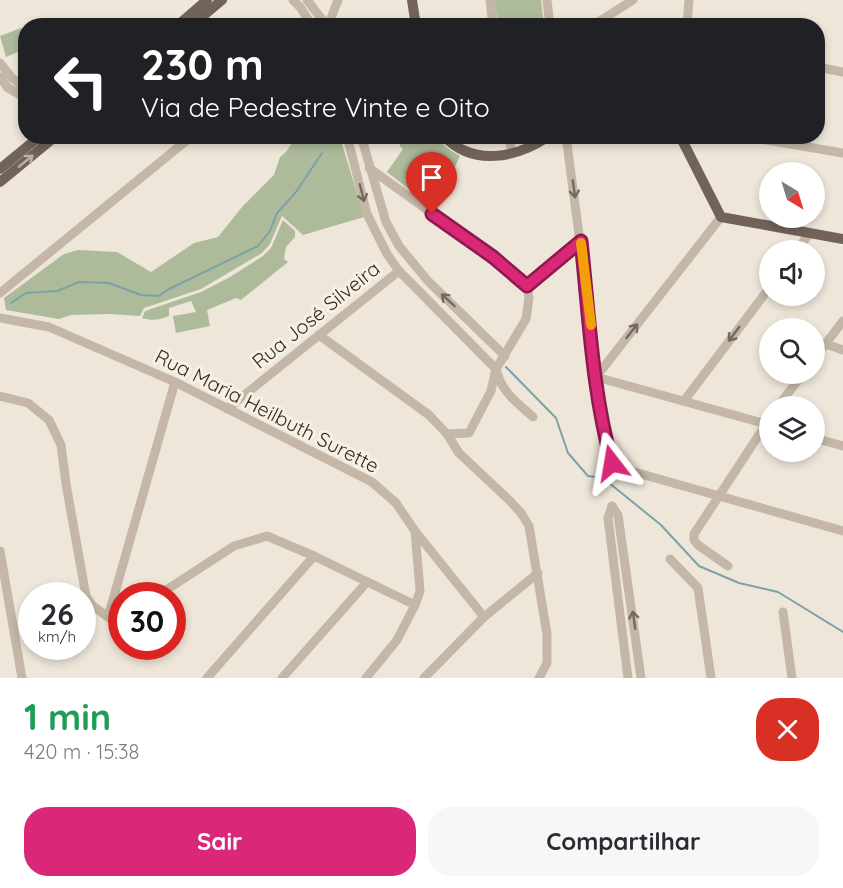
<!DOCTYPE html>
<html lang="pt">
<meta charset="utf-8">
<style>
body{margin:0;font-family:Quicksand,sans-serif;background:#f7f7f7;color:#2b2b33;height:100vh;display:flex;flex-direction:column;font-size:22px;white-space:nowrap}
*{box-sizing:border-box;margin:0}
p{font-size:20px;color:#7c7c81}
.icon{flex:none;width:33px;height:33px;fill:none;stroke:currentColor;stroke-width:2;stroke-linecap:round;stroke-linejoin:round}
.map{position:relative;height:678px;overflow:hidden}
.drawer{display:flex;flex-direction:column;background:#fff;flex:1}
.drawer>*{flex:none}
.banner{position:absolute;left:18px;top:18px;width:807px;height:126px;border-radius:24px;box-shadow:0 3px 9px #0003;background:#202124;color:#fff;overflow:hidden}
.needle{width:39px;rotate:142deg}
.buttons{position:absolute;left:759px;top:162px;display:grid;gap:12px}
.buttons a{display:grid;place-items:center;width:66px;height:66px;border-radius:50%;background:#fff;box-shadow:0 3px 9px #0003;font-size:30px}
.speed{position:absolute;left:18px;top:582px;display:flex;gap:12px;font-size:30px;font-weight:700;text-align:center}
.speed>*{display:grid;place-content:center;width:78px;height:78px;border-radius:50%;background:#fff;box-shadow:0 3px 9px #0003;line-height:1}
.speed small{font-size:15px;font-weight:400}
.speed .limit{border:9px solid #d22;background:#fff;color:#111}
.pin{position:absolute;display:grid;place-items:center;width:51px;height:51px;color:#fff;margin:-62px -26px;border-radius:50% 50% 50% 0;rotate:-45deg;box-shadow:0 0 6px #0007}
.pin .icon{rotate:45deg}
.me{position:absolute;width:66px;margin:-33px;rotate:346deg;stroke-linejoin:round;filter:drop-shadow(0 0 4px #0008)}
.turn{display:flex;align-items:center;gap:21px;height:126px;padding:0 24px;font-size:27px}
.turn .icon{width:78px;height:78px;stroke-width:2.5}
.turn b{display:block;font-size:42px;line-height:51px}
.round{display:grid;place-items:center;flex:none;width:63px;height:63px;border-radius:24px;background:#f7f7f7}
.summary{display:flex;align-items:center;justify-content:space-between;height:102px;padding:0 24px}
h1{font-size:36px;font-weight:800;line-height:45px;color:#1e9e55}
.primary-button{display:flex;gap:12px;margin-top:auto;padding:12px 24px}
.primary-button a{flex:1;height:69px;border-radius:24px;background:#db2777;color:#fff;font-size:24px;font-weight:800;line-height:69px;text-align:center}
.primary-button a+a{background:#f7f7f7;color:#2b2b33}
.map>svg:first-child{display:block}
.green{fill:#aebb9b}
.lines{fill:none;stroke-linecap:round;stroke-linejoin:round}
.stream{stroke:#7ca2a7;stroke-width:2}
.minor{stroke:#c4b7a7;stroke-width:9}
.major{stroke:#726359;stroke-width:10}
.oneway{stroke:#bbb1a6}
.oneway2{stroke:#746a61}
.route-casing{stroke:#8e194d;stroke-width:15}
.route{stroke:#db2777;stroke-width:10}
.slow{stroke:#f59e0b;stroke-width:10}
.labels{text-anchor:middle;stroke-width:6;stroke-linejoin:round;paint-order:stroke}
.street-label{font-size:20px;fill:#322b27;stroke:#f6f0e5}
</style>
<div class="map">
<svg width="843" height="678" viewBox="0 0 843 678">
<rect width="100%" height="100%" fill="#eee6d9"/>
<g class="green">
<path d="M494,0H541L544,25H498Z"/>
<path d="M21,28L25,40V49L6,57L0,36Z"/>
<path d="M296,137H340L364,217L303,235L282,216L270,244L262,253L201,289L144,308L140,316L110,314L71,315L59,319L6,310L4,298L64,254L78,250L117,252L151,272L194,243L218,237L242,207L274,175L280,157L286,152Z"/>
<path d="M407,137H436L447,148L460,156L448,181L426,165L410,190L387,172L403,149L400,146V140Z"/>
<path d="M283,220L295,231V237L286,247L284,259L288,262L241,300L236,298L207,310L210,326L176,333L173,316L196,312L191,301L169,308V316C160,320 152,321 142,318L145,311L201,292L230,277L263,256L271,248Z"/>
</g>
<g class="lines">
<g class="stream">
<path d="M11,303L26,293L57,291L79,282L109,283L141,295L159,296L167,290L258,246L270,231L277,213L296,192L322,153"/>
<path d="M506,367L556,418L568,453L588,476L603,478L661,525L699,566L739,583L778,592L843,632"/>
</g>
<g class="minor">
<path d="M293,0L300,7L312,26"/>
<path d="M307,0L327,26"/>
<path d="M490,0L493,26"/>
<path d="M547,0L550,26"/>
<path d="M328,26L338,0"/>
<path d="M592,26L633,0"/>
<path d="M687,26L689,0"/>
<path d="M0,63L12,78L26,89"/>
<path d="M818,67L843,72"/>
<path d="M0,77L8,88L26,98"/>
<path d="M347,136L367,214L387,254L399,271L496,369C501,391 516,402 533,417"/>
<path d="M361,136L386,222L399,246L428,281L505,356"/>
<path d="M509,136L512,154"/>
<path d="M566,136L606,440L612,463L620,468L843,531"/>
<path d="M744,136L843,153"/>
<path d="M369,168L493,257L527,286L529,298L526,319L496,369L491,391L469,433L447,434"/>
<path d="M797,250L810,233"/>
<path d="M527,286L581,241"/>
<path d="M0,293L192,136"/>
<path d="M0,318L49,327L175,382L372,482L396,503L415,531L420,591L415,605L397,640L366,678"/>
<path d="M319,335L429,415L447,434L459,453L509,500L521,513L529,526L547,634V663L539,678"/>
<path d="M826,344L843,350"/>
<path d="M814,359L843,321"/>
<path d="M596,377L721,217"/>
<path d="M596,377L770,425"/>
<path d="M0,396L28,403L49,420L61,445L66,484L86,596L93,606L108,617L122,615"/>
<path d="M684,401L770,287"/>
<path d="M778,406L803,374"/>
<path d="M227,409L399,271"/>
<path d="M814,438L843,446"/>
<path d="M612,506L618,515L641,678"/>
<path d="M612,506L608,518L628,678"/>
<path d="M415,531L484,617"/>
<path d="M0,551L22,678"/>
<path d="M670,559L698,588L711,678"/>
<path d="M728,566L698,545L694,540V534L770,418"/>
<path d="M157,596L234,546L267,536L314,556L415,605"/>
<path d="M783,612L792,678"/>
<path d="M108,617L175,382"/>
<path d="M207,678L314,556"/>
<path d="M282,678L367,582"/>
<path d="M424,678L484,617L538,573"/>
</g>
<g class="major">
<path d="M412,0L416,26"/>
<path d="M177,26L207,0"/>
<path d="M191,26L222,0"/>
<path d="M444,136C473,167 517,158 549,136"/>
<path d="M680,136L721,217L843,239"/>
<path d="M0,169L40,136"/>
<path d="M0,182L56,136"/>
</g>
</g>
<defs><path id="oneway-shaft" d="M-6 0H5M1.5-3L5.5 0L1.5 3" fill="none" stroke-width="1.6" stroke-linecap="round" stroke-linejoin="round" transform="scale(1.5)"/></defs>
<use class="oneway" href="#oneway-shaft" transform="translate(26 161) rotate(-39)"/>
<g class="oneway2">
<use href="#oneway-shaft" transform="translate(574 189) rotate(82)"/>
<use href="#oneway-shaft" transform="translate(362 193) rotate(76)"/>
<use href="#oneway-shaft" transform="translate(448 300) rotate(-137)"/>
<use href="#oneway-shaft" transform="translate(632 331) rotate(-52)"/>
<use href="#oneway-shaft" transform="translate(734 334) rotate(127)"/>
<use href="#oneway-shaft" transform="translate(634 620) rotate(-98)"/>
</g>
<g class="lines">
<defs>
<path id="route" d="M432,214L493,257L527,286L581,241C589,314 592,391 612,463"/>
</defs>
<use href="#route" class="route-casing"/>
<use href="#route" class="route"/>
<path class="slow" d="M581,243L591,325"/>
</g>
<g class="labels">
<g class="street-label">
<text transform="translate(316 315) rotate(-39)" y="7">Rua José Silveira</text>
<text transform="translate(267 411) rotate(27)" y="7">Rua Maria Heilbuth Surette</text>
</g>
</g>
</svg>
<div class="buttons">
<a><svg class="needle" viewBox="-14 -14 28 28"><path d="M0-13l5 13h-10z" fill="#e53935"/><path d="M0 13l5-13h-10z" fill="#7c7c81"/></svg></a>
<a><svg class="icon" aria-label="sound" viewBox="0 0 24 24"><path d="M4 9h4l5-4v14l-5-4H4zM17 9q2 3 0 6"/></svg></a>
<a><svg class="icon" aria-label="search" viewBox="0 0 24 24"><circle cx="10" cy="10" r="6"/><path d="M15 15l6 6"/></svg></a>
<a><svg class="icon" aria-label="layers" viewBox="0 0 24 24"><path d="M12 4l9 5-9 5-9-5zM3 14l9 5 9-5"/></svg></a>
</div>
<div class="speed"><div>26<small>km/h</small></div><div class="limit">30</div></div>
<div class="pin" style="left:432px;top:214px;background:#d93025"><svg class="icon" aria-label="arrive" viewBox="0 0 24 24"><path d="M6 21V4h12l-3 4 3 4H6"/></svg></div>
<svg class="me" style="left:612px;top:463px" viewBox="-20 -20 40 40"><path d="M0-17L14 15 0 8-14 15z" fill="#db2777" stroke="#fff" stroke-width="4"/></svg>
<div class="banner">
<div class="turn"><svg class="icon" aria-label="left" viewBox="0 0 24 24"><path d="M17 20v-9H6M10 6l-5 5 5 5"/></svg><div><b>230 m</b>Via de Pedestre Vinte e Oito</div></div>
</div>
</div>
<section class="drawer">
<div class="summary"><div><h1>1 min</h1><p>420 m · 15:38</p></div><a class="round" style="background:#d93025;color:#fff"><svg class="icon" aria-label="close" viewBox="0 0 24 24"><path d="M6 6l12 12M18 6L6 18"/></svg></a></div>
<div class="primary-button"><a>Sair</a><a>Compartilhar</a></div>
</section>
